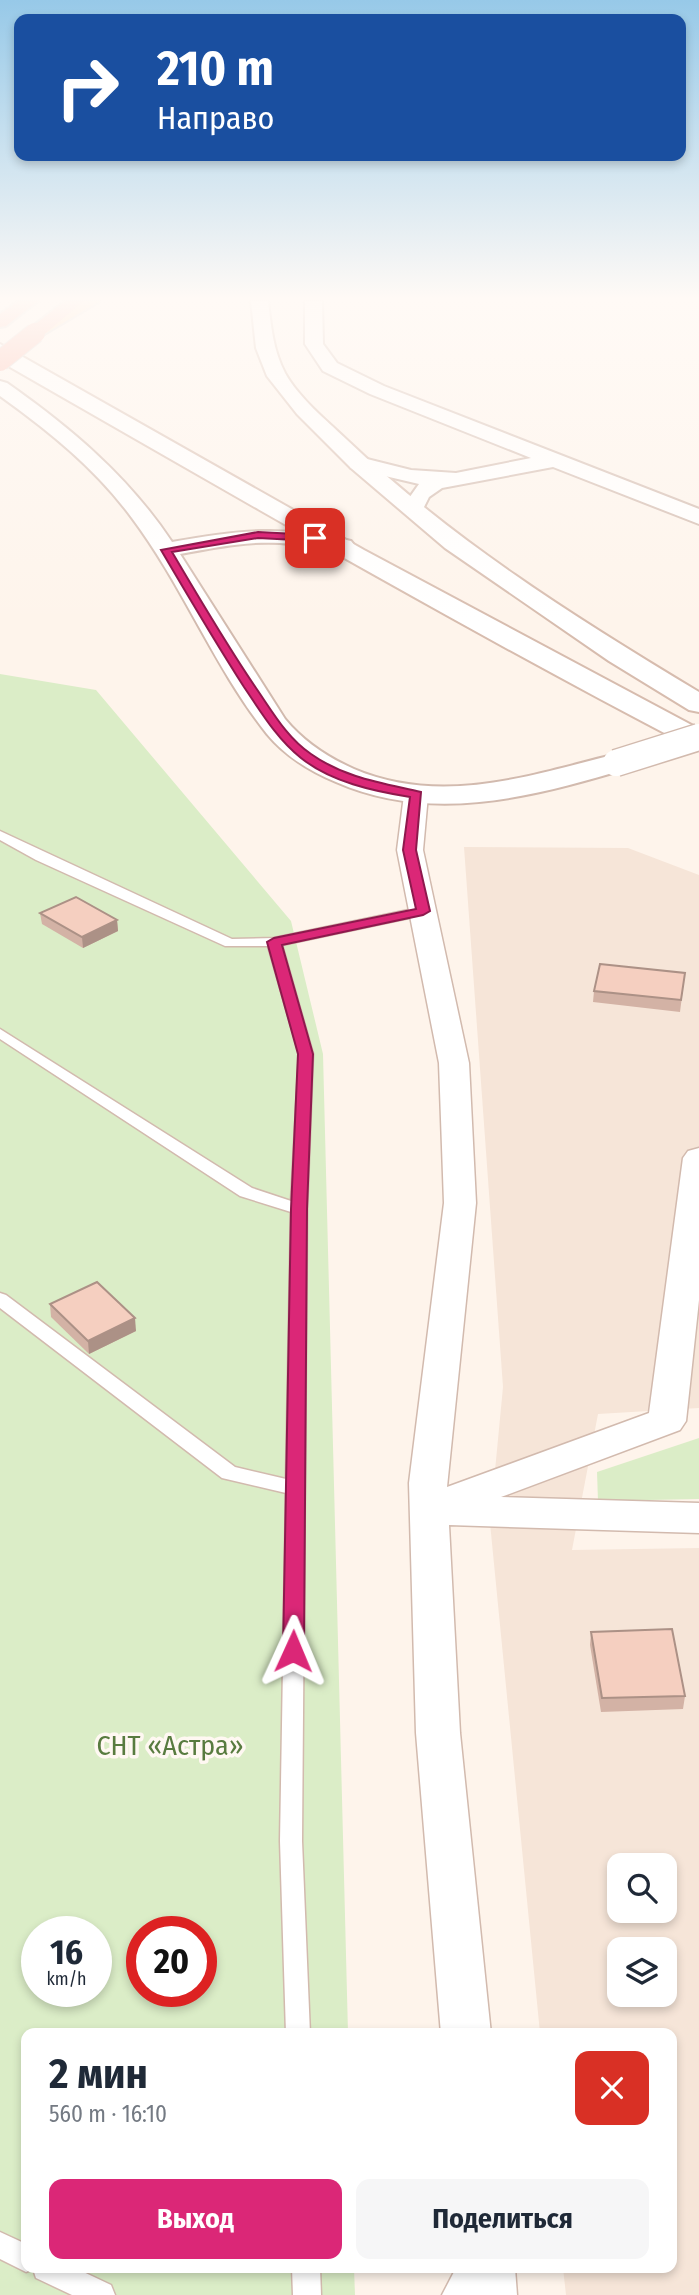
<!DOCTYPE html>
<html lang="ru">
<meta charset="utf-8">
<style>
body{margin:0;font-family:"Fira Sans Condensed",sans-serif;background:#f6f6f7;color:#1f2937;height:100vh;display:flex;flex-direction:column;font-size:26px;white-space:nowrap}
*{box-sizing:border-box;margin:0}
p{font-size:23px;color:#747a83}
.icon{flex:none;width:38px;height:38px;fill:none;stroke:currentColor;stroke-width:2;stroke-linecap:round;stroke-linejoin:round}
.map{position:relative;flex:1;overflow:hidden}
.side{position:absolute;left:21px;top:2028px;width:656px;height:245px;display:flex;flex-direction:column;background:#fff;border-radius:14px;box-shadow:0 4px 10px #0003}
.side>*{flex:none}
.guide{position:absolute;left:14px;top:14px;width:672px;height:147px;border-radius:14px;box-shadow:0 4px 10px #0003;background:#1a4fa0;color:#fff;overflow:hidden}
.buttons{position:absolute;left:607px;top:1853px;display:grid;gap:14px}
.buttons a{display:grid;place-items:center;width:70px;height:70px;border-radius:14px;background:#fff;box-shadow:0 4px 10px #0003;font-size:35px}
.speed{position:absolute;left:21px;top:1916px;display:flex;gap:14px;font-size:35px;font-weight:700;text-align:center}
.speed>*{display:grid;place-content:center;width:91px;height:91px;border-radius:50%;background:#fff;box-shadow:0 4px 10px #0003;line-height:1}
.speed small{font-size:18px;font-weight:400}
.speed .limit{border:10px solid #d22;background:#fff;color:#111}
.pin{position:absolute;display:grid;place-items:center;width:60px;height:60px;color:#fff;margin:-30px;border-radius:14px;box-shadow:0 4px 10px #0006}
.me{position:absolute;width:77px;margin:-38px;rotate:1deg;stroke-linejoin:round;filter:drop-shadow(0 0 5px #0008)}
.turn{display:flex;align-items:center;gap:24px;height:147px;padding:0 28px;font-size:32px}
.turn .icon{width:91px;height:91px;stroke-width:2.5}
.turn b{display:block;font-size:49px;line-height:60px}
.round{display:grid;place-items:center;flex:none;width:74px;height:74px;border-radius:14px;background:#f6f6f7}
.head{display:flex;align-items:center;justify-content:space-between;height:119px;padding:0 28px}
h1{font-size:42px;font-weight:700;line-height:52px}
.cta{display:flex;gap:14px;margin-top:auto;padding:14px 28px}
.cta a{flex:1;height:80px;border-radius:14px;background:#db2777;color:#fff;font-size:28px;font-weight:700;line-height:80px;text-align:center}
.cta a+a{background:#f6f6f7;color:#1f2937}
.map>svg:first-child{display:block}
.residential{fill:#f6e5d8;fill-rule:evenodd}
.green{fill:#dbedc7;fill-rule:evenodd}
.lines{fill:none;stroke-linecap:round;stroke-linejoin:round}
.service-casing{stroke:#d2baae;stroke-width:3}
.minor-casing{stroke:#d2baae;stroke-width:3}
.tertiary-casing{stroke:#d2baae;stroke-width:4}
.secondary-casing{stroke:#d7bcae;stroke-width:4}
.primary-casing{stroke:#dad0cd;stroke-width:4}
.motorway-casing{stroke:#dad0cd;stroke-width:4}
.service{fill:#fff;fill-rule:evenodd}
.minor{fill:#fff;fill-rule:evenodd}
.tertiary{fill:#fff;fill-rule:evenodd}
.secondary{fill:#fff;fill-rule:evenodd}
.primary{fill:#fed1a1;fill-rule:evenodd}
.motorway{fill:#faad9f;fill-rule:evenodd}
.tertiary-bridge-casing{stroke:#d2baae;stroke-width:29;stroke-linecap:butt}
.motorway-bridge-casing{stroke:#dad0cd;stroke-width:22;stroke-linecap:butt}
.tertiary-bridge{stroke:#fff;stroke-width:26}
.motorway-bridge{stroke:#faad9f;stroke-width:20}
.wall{fill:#d3b2a5}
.shaded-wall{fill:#ac9186}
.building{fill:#f5cfc0;stroke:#ac9186;stroke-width:2}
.route{fill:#db2777;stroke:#8e194d;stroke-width:2}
.labels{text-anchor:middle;stroke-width:7;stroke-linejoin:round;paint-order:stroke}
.near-park-label{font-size:28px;fill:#587b3f;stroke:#fff8f2}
</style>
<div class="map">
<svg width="699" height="2295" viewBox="0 0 699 2295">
<rect width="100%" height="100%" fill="#fef4eb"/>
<path class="residential" d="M464,847L628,848L699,875V1408L598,1414L572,1550L699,1548V2295H566L563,2268H672V2034L540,2033L490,1523L503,1387ZM620,1866H665V1911H620ZM620,1950H665V1995H620Z"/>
<g class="green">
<path d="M0,674L96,690L291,921L323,1054L348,2033L26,2034V2268H354L355,2295H0ZM37,1932H96V1992H37ZM142,1932H201V1992H142Z"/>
<path d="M699,1438V1499L598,1501L597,1472Z"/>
</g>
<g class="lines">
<defs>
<g id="service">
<path d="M0,831L232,939L274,938L423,907L430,911L423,915L282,945L313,1054L307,1209L302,1841L310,2034H286L280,1841L286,1493L222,1478L0,1308V1293L6,1295L235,1467L286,1479L291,1212L240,1196L0,1039V1029L252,1188L291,1201L299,1054L268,946H225L36,860L0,840Z"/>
<path d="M0,2232L26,2244V2268H75L111,2285L115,2295H72L36,2278L33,2269L26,2272L0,2259Z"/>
<path d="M292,2268H320L321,2295H293Z"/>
<path d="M456,2268H485L471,2295H442Z"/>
</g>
<g id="minor">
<path d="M416,788L425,790L428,795L423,850L469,1063L476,1203L447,1487L649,1413L683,1158L688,1151L699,1148V1300L686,1421L680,1430L501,1497L699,1503V1533L449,1525L460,1733L491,2034H441L416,1733L409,1483L444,1203L439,1063L397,850L404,795L407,790Z"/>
<path d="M461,2268H515L517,2295H463Z"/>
</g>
<g id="tertiary">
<path d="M305,301H322L323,344L337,363L384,386L699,509V524L553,467L442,488L429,497L421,513H405L402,508L419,484L351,468L348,463L351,458L359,457L411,470L456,473L531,458L370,394L323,371L305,344Z"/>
<path d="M0,381L7,383C71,428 128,476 172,542C237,530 286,525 351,541L355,546L351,551C336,555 300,544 280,543C247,541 213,548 180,554L285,719C304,742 327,757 354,769C441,806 529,776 616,754L626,757L630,763L626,769C532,797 431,824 336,782C310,771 286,757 267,734C214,667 183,586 132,518C96,469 49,431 0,396Z"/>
</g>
<g id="secondary">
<path d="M251,301H268C271,326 273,350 285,373C299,398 325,419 346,439C451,539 575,618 699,692V712L689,710L609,661L445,548L351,468L297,414L267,376L256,348Z"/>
<path d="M0,344L364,550L699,729V748L689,746C459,626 235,496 10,367L0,359Z"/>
</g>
<path id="primary" d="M79,301H100L46,333H34L31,329Z"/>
<g id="motorway">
<path d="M18,301H38L6,326L0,327V314Z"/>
<path d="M65,301H84L41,337H29L26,333L29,329Z"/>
</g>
</defs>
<use href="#service" class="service-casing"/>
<use href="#minor" class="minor-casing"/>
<use href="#tertiary" class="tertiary-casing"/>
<use href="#secondary" class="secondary-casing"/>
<use href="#primary" class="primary-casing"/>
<use href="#motorway" class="motorway-casing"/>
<use href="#service" class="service"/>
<use href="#minor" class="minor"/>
<use href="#tertiary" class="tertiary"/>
<use href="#secondary" class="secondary"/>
<use href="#primary" class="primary"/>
<use href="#motorway" class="motorway"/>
<defs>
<path id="tertiary-bridge" d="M616,763L699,737"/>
<path id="motorway-bridge" d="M0,361L35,333"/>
</defs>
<use href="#tertiary-bridge" class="tertiary-bridge-casing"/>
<use href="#motorway-bridge" class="motorway-bridge-casing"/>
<use href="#tertiary-bridge" class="tertiary-bridge"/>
<use href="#motorway-bridge" class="motorway-bridge"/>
</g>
<g class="wall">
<path d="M40,913L117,920L118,931L83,948L42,924Z"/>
<path d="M685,973L680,1012L593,1002L594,991Z"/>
<path d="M50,1304L136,1331L89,1354L51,1317Z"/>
<path d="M591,1632L685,1696L683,1709L601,1712L590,1645Z"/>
</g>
<g class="shaded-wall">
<path d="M117,920L118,931L83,948L82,937Z"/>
<path d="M135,1318L136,1331L89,1354L88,1341Z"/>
</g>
<g class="building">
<path d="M76,897L117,920L82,937L40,913Z"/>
<path d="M600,964L685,973L681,1000L594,991Z"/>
<path d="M97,1282L135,1318L88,1341L50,1304Z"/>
<path d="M672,1629L685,1696L602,1698L591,1632Z"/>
</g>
<linearGradient id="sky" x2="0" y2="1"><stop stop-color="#97c9e8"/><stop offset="0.48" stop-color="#fffaf6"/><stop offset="1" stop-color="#fffaf6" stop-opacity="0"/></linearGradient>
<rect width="699" height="622" fill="url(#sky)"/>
<path class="route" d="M258,532L315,535L320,538L315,541L258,538L172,552C199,598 226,644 256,688C272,711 287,738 311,754C345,778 382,783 421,792L416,850L430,911L423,915L282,945L313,1054L307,1209L304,1651L301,1657L293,1660L286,1657L283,1651L291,1209L298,1054L267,942L274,938L416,909L403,850L410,797C373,791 331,782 301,758C277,739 261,712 244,687C215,642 188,596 161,550Z"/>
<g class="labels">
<g class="near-park-label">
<text x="170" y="1755">СНТ «Астра»</text>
</g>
</g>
</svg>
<div class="buttons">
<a><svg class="icon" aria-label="search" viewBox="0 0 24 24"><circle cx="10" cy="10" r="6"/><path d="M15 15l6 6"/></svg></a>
<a><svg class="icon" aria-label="layers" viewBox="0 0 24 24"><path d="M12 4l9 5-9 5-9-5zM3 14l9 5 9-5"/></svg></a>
</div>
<div class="speed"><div>16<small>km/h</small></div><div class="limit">20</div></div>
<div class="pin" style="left:315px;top:538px;background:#d93025"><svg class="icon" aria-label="arrive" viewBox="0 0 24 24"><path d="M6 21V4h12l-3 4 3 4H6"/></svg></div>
<svg class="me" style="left:293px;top:1651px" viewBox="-20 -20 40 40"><path d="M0-17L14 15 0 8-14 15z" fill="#db2777" stroke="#fff" stroke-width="4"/></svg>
<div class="guide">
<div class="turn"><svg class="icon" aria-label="right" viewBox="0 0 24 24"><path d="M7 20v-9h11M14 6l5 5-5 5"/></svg><div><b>210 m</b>Направо</div></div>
</div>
<section class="side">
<div class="head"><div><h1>2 мин</h1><p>560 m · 16:10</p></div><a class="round" style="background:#d93025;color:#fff"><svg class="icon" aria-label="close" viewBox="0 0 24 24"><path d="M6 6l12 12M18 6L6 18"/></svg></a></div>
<div class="cta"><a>Выход</a><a>Поделиться</a></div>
</section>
</div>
